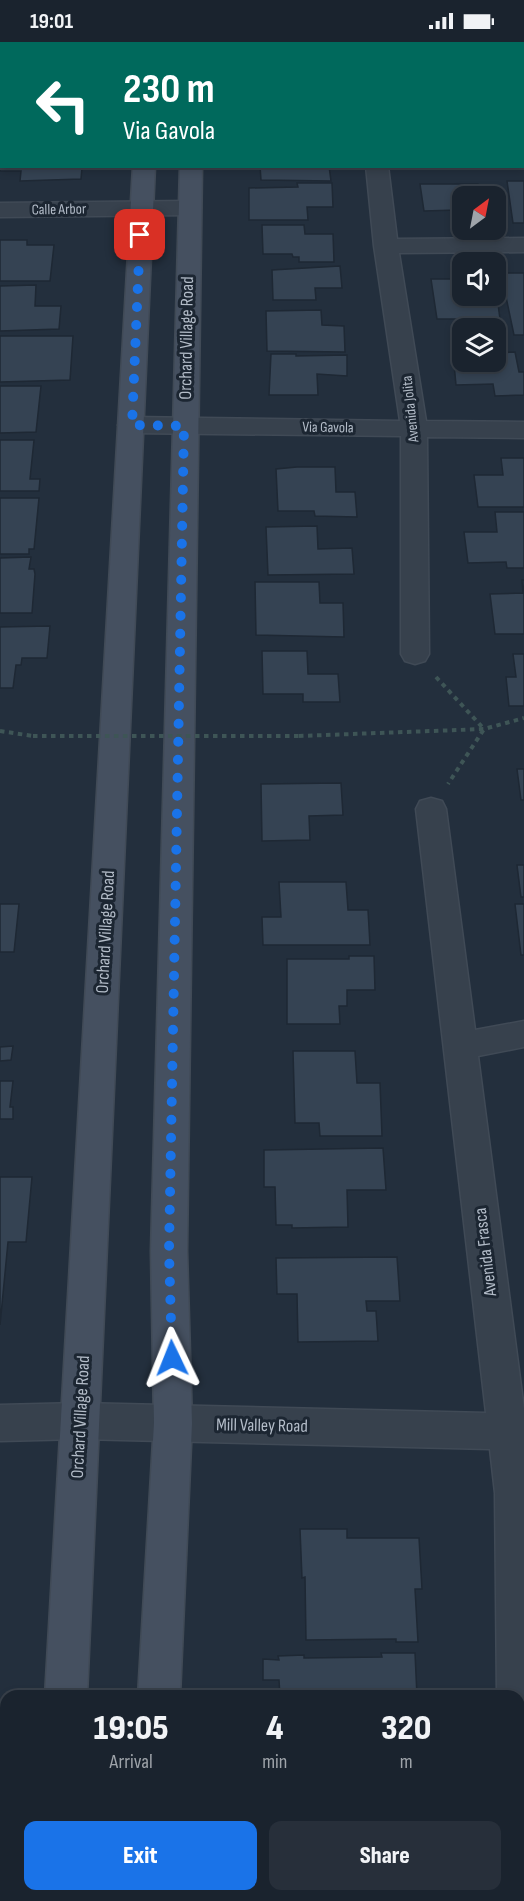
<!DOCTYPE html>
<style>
body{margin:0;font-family:"Sofia Sans Condensed",sans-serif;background:#272f3a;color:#f1f3f6;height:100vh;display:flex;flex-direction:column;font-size:22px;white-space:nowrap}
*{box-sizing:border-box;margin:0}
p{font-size:20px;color:#9fa4aa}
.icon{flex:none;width:33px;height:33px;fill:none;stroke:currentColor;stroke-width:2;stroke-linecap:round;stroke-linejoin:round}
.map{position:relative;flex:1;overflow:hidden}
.details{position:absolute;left:0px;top:1648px;width:525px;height:212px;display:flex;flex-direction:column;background:#1a232e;border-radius:18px 18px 0 0;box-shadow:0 3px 9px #0003,0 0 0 2px #38404a}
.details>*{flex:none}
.guide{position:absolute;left:0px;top:0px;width:525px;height:126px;box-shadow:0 3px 9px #0003,0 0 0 2px #38404a;background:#00695c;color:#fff;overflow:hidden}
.needle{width:39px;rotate:32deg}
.buttons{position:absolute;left:452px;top:144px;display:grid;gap:12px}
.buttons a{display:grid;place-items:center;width:54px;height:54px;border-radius:12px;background:#1a232e;box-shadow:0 3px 9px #0003,0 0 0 2px #38404a;font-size:30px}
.pin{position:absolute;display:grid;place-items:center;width:51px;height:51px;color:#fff;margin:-26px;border-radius:12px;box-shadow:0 3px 9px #0006}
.me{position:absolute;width:66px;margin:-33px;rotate:358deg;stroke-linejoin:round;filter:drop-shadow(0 0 4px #0008)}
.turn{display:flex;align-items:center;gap:21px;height:126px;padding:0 24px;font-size:27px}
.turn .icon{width:78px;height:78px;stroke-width:2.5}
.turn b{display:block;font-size:42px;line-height:51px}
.eta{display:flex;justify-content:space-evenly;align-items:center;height:102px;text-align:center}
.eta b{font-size:36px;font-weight:800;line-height:42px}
.button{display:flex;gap:12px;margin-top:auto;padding:12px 24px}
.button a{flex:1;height:69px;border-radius:12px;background:#1a73e8;color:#fff;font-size:24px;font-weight:800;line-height:69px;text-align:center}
.button a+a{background:#272f3a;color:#f1f3f6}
.status{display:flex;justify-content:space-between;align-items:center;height:42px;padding:0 30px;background:#1a232e;direction:ltr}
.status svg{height:16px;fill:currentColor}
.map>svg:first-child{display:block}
.building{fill:#354353;stroke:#1e2834;stroke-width:1.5}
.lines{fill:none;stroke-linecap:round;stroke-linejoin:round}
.minor-casing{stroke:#404a56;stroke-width:3}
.secondary-casing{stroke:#404a56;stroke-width:3}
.path{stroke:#3e5556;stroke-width:4;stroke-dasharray:4.5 4.5;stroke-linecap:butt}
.minor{fill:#37414d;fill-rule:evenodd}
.secondary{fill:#455060;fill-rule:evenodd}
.path-bridge{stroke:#3e5556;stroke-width:4;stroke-dasharray:4.5 4.5;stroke-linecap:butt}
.route{stroke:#1a73e8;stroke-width:10;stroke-dasharray:0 18}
.labels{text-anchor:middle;stroke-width:6;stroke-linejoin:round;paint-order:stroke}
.far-street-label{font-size:15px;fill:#b3bcc8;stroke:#1c2632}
.street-label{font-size:18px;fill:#b3bcc8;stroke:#1c2632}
</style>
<div class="status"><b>19:01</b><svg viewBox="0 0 49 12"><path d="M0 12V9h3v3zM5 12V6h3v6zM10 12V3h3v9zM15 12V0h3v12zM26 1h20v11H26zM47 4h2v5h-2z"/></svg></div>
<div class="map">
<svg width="524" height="1859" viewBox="0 0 524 1859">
<rect width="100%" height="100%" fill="#232f3d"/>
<g class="building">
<path d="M13,0H86L13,2Z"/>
<path d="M242,0H311V2H243Z"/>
<path d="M2,106V124L82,126L81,137L20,139L21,129H0Z"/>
<path d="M260,124H329L331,139L261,138Z"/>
<path d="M507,139H524V181H513Z"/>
<path d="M297,141H332L333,165H307L308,178H249V146L298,145Z"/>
<path d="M420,142H478L479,146H484L485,154H462V178H458L457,168L424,169Z"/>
<path d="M262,183H304L305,192H333L334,220H299V215H293L292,212H263Z"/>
<path d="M0,198H27V203H54L50,239H0Z"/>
<path d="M340,224L342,246H315L316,258H273L272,228Z"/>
<path d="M501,231H524V293H514Z"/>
<path d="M431,237H462V254H495V240L500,277H437Z"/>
<path d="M36,243L35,264H61L59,287L0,289V244Z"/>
<path d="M321,268L322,283L344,284L345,310L267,309L266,269Z"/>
<path d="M0,294H73L70,338L0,340Z"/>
<path d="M515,310L519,330H524V353L495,354L493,342L456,343L453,311H462V320H495V311Z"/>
<path d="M271,312H296V314L347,313V334L317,332L318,353H269Z"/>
<path d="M0,344H41L36,390L0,391Z"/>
<path d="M0,398H34L30,437H40L39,449H0Z"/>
<path d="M501,416H524V465H478L474,433H503Z"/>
<path d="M297,425H335L336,450H355L357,475L315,474L314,469H278L276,427Z"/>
<path d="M0,456H39L34,507H29V512H0Z"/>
<path d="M495,470H524V526H507L506,520L468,521L464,490H497Z"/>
<path d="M317,484L318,507L352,506L354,532L268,533L266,485Z"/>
<path d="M31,515L29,527H34L35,532L32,571H0V516Z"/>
<path d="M522,538H524V592H495L490,552L523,551Z"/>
<path d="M255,540H319L320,561H343L344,595L256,593Z"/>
<path d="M50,584L47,616H22L21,623H16L13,646H0V585Z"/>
<path d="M262,609H307L308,632H338L340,660H303V652H263Z"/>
<path d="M513,612H524V664H509L506,635H516Z"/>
<path d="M517,727H524V758H521Z"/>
<path d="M341,741L343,773L309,774L310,798L262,799L261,742Z"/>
<path d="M517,823H524V855H521Z"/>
<path d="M279,840H346L348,868H368L370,903H263L262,875H281Z"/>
<path d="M0,862H19L14,910H0Z"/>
<path d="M515,862H524V913H521Z"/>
<path d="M349,914H374L375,948H347V964H339L340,982H287V917H349Z"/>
<path d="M13,1004L11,1018L0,1019V1005Z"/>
<path d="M293,1009H355L357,1041H380L382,1094H320L319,1081H295Z"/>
<path d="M0,1039H13L10,1065H13V1077H0Z"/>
<path d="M383,1106L386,1148H347L348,1185L292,1186V1183H276L275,1145H264V1108Z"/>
<path d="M0,1135H32L26,1200H8L0,1283Z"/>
<path d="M397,1215L400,1259H366L367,1269H376L378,1299L298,1300L297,1252H277L276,1216Z"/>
<path d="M300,1487H347V1496H419L422,1547H415L418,1600H396V1597L306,1598L305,1535L302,1536Z"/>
<path d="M381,1611H415L417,1654H280L279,1638H263V1617L279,1618L278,1614L304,1613V1616L382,1615Z"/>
<path d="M311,1854H428V1859H312Z"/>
</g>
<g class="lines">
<defs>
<g id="minor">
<path d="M347,0H367L368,2H347Z"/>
<path d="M366,124H388L397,197L524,196V210L399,211L426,379L524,380V396L427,395L429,612L425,619L415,622L405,619L401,612V394L131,391L122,389L118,383L122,377L131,375L400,379L374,204Z"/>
<path d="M190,159L198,161L201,166L198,171L190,173L0,175V161Z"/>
<path d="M431,756L442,759L446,767L475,988L524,979V1005L478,1014L524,1367V1673L519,1675V1654H497L495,1451L490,1407L80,1397L0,1399V1363L80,1361L486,1371L416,767L420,759Z"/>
<path d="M519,1682L524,1684V1838L519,1836Z"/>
</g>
<g id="secondary">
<rect x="131" y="0" width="20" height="2"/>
<rect x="175" y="0" width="20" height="2"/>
<path d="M133,124H155L87,1654H45Z"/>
<path d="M180,124H202L187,1209L192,1381L180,1654H138L154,1381L151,1209Z"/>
<rect x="33" y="1854" width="46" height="5"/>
<rect x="130" y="1854" width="46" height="5"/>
</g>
</defs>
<use href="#minor" class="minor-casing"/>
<use href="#secondary" class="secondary-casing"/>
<g class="path">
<path d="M436,635L484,687L448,742"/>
<path d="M0,689L33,694"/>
<path d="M299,694L484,687L524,676"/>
</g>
<use href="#minor" class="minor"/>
<use href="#secondary" class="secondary"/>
<path class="path-bridge" d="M33,694H299"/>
</g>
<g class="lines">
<path class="route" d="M140,193L132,383L184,384L169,1209L172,1316"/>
</g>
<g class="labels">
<g class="far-street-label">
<text transform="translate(59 167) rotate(-1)" y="5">Calle Arbor</text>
<text transform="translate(410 367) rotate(-96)" y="5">Avenida Jolita</text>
<text transform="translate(328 385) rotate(1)" y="5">Via Gavola</text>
</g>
<g class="street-label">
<text transform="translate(186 296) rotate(-89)" y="6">Orchard Village Road</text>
<text transform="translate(105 890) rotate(-87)" y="6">Orchard Village Road</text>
<text transform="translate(485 1210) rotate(-97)" y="6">Avenida Frasca</text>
<text transform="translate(80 1375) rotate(-87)" y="6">Orchard Village Road</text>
<text transform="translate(262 1383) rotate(1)" y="6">Mill Valley Road</text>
</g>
</g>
</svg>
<div class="buttons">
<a><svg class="needle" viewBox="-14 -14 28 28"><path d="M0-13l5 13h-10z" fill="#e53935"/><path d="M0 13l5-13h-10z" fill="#9fa4aa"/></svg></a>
<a><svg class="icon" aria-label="sound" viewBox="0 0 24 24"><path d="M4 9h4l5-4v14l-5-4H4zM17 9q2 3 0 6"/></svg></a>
<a><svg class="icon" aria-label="layers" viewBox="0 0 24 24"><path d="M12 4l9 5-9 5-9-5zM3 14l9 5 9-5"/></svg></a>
</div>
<div class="pin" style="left:140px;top:193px;background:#d93025"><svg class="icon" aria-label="arrive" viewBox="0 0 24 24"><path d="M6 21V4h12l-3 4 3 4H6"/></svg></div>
<svg class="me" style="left:172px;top:1316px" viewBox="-20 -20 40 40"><path d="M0-17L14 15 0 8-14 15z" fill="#1a73e8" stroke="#fff" stroke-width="4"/></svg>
<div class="guide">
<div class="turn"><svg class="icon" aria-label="left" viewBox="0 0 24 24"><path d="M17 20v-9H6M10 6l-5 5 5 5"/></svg><div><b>230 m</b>Via Gavola</div></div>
</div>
<section class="details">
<div class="eta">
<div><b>19:05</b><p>Arrival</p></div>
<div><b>4</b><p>min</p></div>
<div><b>320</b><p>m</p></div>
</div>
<div class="button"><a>Exit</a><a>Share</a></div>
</section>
</div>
